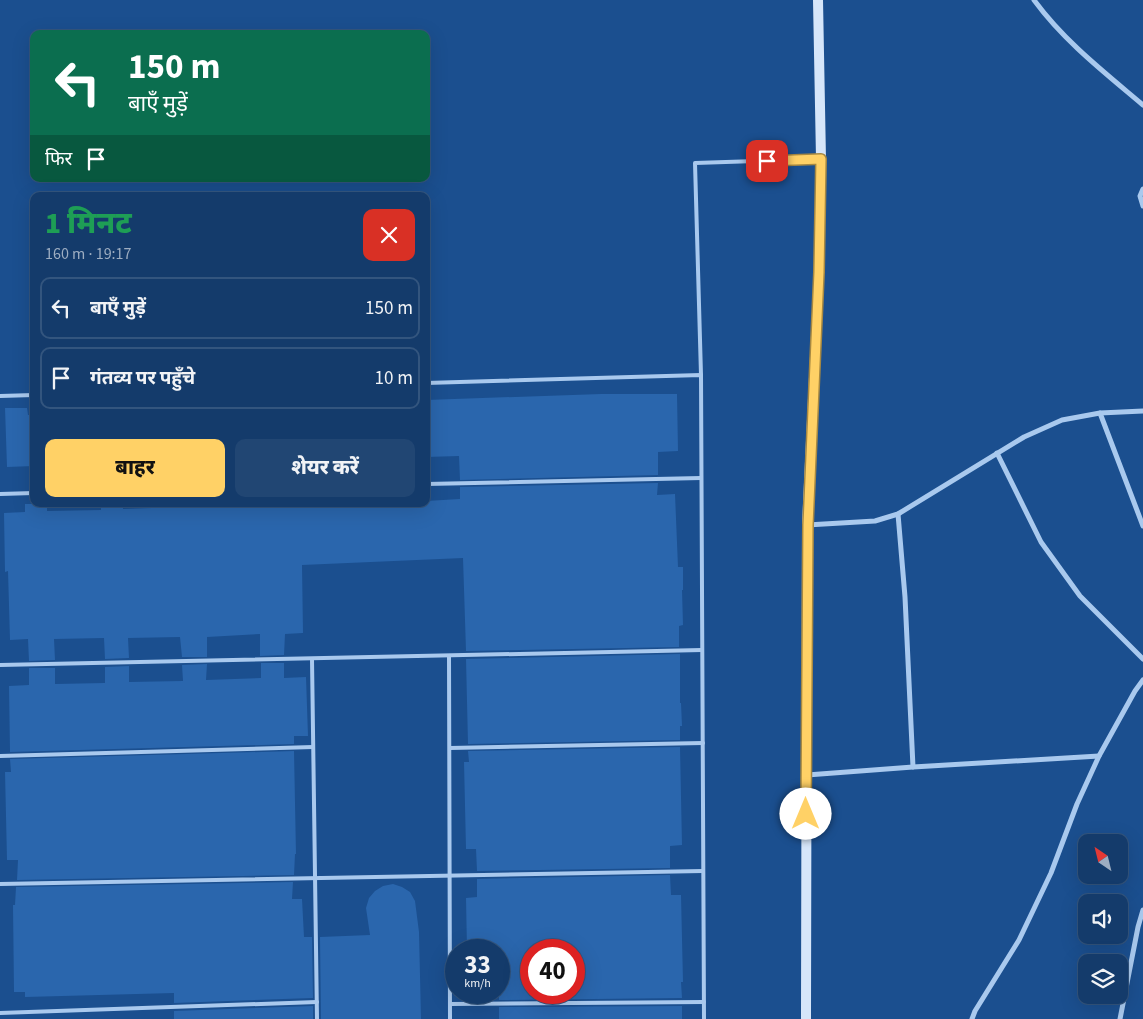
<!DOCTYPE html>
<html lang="hi">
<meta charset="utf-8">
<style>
body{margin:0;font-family:"Source Sans 3","Noto Sans Devanagari",sans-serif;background:#214673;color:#f1f3f6;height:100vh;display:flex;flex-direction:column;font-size:19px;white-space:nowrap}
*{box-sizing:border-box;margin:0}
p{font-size:16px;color:#9dadc1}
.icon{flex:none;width:28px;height:28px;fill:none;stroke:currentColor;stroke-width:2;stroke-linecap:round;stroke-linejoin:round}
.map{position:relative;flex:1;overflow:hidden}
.details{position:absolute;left:30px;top:192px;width:400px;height:315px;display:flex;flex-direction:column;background:#143b6b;border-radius:10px;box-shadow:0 5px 20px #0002,0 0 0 1px #33557e}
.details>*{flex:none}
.guide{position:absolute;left:30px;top:30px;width:400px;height:152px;border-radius:10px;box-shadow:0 5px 20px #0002,0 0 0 1px #33557e;background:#0b6e4f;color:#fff;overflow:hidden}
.needle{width:32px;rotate:325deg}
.controls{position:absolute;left:1078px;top:834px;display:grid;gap:10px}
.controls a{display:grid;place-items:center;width:50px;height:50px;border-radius:10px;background:#143b6b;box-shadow:0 5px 20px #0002,0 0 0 1px #33557e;font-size:25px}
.speed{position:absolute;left:445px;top:939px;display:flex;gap:10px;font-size:25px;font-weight:700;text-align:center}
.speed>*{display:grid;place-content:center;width:65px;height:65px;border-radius:50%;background:#143b6b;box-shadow:0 5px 20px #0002,0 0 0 1px #33557e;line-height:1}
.speed small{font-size:12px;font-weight:400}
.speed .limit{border:8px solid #d22;background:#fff;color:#111}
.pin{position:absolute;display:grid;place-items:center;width:42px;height:42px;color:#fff;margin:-21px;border-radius:10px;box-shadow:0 2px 8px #0006}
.me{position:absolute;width:55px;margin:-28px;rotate:0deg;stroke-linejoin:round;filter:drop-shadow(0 0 4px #0008)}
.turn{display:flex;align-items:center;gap:18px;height:105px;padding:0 15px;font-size:22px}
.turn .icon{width:65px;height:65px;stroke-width:2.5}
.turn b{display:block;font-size:35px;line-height:42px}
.then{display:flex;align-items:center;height:48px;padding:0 15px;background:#0003;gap:10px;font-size:19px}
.round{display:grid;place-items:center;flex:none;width:52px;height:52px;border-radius:10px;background:#214673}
.head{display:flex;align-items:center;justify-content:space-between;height:85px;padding:0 15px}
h1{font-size:30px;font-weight:800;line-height:38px;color:#1e9e55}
.primary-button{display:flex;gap:10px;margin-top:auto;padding:10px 15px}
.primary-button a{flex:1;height:58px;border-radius:10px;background:#ffd166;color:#111;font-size:20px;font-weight:800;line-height:58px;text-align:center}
.primary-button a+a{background:#214673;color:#f1f3f6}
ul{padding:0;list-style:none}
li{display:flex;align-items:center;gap:15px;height:62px;margin:0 10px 8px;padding:0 5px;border:2px solid #33557e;border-radius:10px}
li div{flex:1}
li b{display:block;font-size:19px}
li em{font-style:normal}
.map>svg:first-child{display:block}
.building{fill:#2a66ad;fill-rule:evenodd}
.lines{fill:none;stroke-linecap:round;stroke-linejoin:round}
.lane{stroke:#a9c9ee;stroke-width:4}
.street{stroke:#a9c9ee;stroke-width:5}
.secondary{stroke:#d6e6fa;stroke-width:10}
.route-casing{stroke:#a68842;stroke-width:12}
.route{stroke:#ffd166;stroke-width:9}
</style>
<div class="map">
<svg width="1143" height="1019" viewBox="0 0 1143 1019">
<rect width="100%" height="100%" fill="#1b4f8f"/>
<g class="building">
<path d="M601,394H677L678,451L658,452V475L460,480L459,456L426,457V400Z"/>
<path d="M5,408H27L28,415H34V466L7,467Z"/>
<path d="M658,483L657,495L675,494L678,567H683V590H682L683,625L679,626V647L466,651L463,558L302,565L303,633L285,634L284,655L260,656V634L207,637V657H182L180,637L128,638L129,658L105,659L104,638L54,639L55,660L29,661L28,639L10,640L8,571L5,572L4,513L25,512V504H47V511L101,510V504H123V509L180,507V504H202V507L258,505V504H280V505L318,504H426V501L460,499V487Z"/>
<path d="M680,654V703H681L682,726H680V740L468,744L466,659Z"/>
<path d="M261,663H284V678L306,677L308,736H294V744L10,752L9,686L29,685V668H55V684L105,683V667L129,666V682L183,681L182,665L207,664L206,680L261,678Z"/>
<path d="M680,747L682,845L670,846V868L477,871L476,849H466L464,762H469L468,751Z"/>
<path d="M294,751L296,854H295L294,875L17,880L18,860H7L5,772H11L10,759Z"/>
<path d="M670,875L671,895H681L683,982H681L682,998L499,1000V950H467L466,898L477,897V879ZM531,950H574V992H531Z"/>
<path d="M293,882L292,899H302L304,937H312L313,998L174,1003V993L25,997V992H14L13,905H15L16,887Z"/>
<path d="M393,884L402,887L410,892L415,901L419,932L421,1019H321L320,937L370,935L366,908L369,898L375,891L383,886Z"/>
<path d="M313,1006V1019H174V1011Z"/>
<path d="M682,1006V1019H499V1007Z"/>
</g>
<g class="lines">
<g class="lane">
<path d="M701,375L695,163L821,159"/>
<path d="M426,383L701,375L704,1019"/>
<path d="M0,396L34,395"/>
<path d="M426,484L701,478"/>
<path d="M0,494L34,493"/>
<path d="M449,656L450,1019"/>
<path d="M312,659L317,1019"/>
<path d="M0,665L702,650"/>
<path d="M450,748L703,743"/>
<path d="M0,756L313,747"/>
<path d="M0,884L703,871"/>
<path d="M450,1004L704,1002"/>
<path d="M0,1013L317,1002"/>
</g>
<g class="street">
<path d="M1034,0C1064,41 1104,72 1143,105"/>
<path d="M1143,189L1140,196L1143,206"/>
<path d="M1100,413L1143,526"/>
<path d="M997,453L1041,542L1080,596L1143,659"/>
<path d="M898,514L905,597L913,767"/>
<path d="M807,525L875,521L898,514L1024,437L1062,420L1100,413L1143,411"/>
<path d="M807,775L913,767L1099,756"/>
<path d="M972,1019L975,1011L1019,940L1051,873L1077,804L1099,756L1135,691L1143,680"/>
<path d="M1120,1019L1138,927L1143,910"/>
</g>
<path class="secondary" d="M806,1019L807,525L819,272L821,159L818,0"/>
</g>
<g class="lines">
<defs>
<path id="route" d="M767,161L821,159L819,272L808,525L806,814"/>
</defs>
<use href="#route" class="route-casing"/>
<use href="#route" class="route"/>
</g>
</svg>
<div class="controls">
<a><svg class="needle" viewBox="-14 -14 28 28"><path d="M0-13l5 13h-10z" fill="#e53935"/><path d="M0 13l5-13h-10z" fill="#9dadc1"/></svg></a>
<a><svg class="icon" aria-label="sound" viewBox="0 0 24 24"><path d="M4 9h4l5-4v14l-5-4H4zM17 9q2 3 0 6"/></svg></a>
<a><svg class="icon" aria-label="layers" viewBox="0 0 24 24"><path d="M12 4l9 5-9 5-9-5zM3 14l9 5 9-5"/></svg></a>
</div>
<div class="speed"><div>33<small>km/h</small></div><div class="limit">40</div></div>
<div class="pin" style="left:767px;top:161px;background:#d93025"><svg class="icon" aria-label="arrive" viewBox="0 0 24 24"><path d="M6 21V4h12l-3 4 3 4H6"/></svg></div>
<svg class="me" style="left:806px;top:814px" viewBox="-20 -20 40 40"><circle r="19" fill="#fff"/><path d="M0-13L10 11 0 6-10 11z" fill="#ffd166"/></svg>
<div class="guide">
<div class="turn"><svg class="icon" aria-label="left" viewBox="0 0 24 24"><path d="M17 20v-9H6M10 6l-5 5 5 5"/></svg><div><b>150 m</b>बाएँ मुड़ें</div></div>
<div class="then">फिर<svg class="icon" aria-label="arrive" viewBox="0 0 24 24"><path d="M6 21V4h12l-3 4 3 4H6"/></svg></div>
</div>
<section class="details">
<div class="head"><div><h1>1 मिनट</h1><p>160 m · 19:17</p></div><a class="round" style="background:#d93025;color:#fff"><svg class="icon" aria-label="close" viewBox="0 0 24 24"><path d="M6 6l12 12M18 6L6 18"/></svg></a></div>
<ul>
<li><svg class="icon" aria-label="left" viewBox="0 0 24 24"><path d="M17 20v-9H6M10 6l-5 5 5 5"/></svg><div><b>बाएँ मुड़ें</b></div><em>150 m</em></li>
<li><svg class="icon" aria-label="arrive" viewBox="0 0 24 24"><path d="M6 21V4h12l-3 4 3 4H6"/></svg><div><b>गंतव्य पर पहुँचे</b></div><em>10 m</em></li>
</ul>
<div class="primary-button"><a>बाहर</a><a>शेयर करें</a></div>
</section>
</div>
